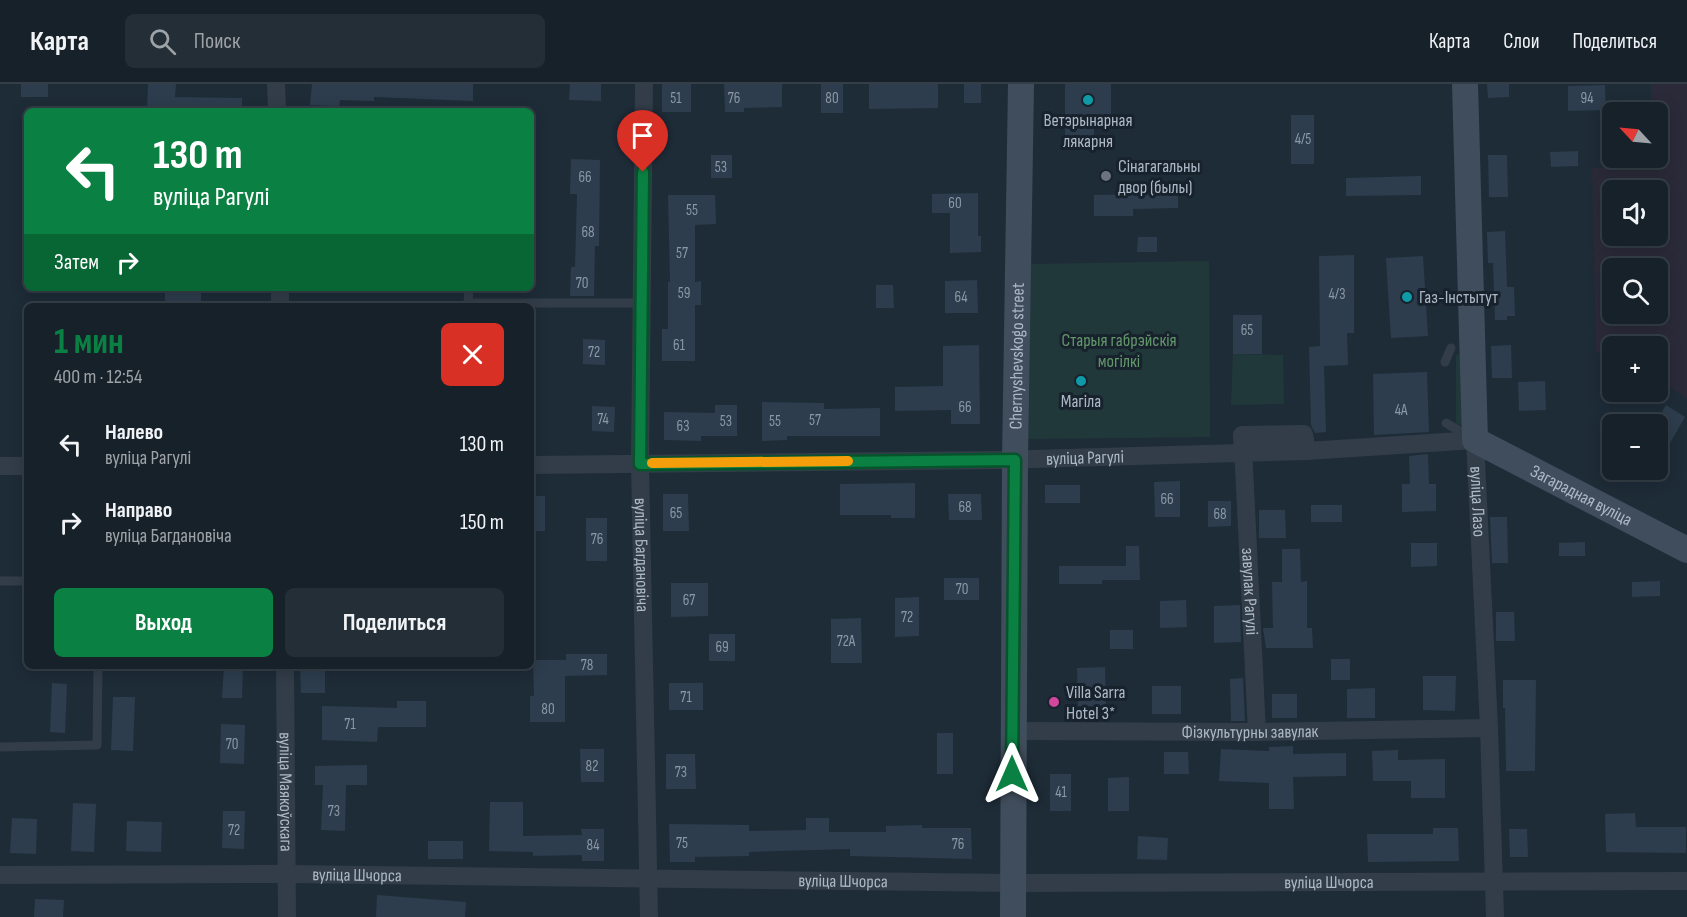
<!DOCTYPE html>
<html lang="ru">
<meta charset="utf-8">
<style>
body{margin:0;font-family:"Sofia Sans Condensed",sans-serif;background:#232e36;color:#f1f3f6;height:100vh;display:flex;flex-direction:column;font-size:22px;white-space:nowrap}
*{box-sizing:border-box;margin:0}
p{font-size:20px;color:#9ea3a8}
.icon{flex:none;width:33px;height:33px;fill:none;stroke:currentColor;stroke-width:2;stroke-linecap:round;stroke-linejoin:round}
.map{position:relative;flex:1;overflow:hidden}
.details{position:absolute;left:24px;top:219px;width:510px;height:366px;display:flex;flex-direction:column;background:#16212a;border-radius:9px;box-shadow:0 3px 15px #0003,0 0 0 2px #353e47}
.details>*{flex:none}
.hud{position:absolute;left:24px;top:24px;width:510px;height:183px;border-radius:9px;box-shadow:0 3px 15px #0003,0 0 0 2px #353e47;background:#0b8043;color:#fff;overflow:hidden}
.needle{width:39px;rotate:296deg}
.controls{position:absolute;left:1602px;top:18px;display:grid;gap:12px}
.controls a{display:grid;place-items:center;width:66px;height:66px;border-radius:9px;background:#16212a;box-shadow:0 3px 15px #0003,0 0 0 2px #353e47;font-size:30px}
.pin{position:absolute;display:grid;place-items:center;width:51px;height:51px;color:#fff;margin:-62px -26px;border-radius:50% 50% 50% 0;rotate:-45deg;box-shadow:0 0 6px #0007}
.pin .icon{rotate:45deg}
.me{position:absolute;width:66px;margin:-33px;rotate:0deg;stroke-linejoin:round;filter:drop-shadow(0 0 4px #0008)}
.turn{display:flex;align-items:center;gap:21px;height:126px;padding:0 30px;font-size:27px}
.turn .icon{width:78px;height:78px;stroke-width:2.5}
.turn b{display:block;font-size:42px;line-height:51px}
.then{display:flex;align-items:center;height:57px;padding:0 30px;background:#0003;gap:12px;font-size:22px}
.round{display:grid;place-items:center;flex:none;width:63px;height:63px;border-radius:9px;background:#232e36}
.head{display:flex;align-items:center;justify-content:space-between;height:102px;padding:0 30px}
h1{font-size:36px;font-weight:700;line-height:45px;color:#0b8043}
.button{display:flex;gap:12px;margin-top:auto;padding:12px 30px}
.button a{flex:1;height:69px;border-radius:9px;background:#0b8043;color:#fff;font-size:24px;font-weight:700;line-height:69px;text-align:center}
.button a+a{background:#232e36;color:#f1f3f6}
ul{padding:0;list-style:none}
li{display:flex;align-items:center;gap:18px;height:78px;padding:0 30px}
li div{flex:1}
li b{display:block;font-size:22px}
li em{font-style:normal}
header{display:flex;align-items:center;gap:36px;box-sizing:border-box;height:84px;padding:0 30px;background:#16212a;border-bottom:2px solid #353e47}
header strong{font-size:28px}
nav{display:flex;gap:33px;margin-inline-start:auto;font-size:21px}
.search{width:420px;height:54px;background:#232e36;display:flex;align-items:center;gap:15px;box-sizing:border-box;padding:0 21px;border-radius:9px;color:#9ea3a8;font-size:22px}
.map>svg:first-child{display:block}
.medical{fill:#2b2a39;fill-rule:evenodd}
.green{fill:#203839}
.building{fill:#2d3d4d}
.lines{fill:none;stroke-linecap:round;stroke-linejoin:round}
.lane{stroke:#323d49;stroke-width:9}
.street{stroke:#323d49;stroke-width:18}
.secondary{stroke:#404d5c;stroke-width:26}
.route-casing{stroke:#07532c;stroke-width:15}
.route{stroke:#0b8043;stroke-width:10}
.slow{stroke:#f59e0b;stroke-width:10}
.culture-dot{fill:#0f9aa8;stroke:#18222d;stroke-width:2}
.worship-dot{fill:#6b7280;stroke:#18222d;stroke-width:2}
.hotel-dot{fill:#d1479c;stroke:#18222d;stroke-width:2}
.labels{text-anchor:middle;stroke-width:6;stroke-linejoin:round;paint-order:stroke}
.number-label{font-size:15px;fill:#8b98a6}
.poi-label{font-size:18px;fill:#acb8c6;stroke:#18222d;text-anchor:start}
.park-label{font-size:18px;fill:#62976a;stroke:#18222d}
.street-label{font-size:18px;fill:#acb8c6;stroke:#18222d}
</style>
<header>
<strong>Карта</strong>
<div class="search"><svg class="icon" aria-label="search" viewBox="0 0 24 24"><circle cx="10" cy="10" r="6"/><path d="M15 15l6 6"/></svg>Поиск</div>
<nav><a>Карта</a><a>Слои</a><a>Поделиться</a></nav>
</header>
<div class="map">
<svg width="1687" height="833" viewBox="0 0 1687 833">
<rect width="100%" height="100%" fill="#1e2c38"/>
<path class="medical" d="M1651,0H1687V314L1658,295V262H1612V271L1596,268L1592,84H1650V74H1658V28H1651ZM1612,106H1658V152H1612ZM1612,184H1658V230H1612Z"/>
<g class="green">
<path d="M1209,177L1210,353L1028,355L1031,180Z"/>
<path d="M1233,270L1283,271L1284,320L1231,321Z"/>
<path d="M1462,270L1464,343L1456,339V271Z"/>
</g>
<g class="building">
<rect x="21" y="0" width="27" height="13"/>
<path d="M148,0H176L175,13L242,14V27H147Z"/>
<path d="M312,0H473V17L374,13V17L340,16L339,22L310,21Z"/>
<path d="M570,0H601V17L569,16Z"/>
<rect x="662" y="0" width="29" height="28"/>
<path d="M724,0H782V23L744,24V28H725Z"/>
<rect x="821" y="0" width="22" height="29"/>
<path d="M869,0H938V24L869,25Z"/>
<rect x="964" y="0" width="17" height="19"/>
<path d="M1065,0H1111V33H1094V61H1065Z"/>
<path d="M1487,0H1509V13L1488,14Z"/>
<path d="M1605,1L1606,26L1568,27V2Z"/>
<rect x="1291" y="31" width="23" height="49"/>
<path d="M1578,67V82L1551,83L1550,68Z"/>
<rect x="711" y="71" width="21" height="23"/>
<path d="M1488,71H1507L1508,113H1489Z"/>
<path d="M571,75L600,76L599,162H595L594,212H570L571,183H575L577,110H570Z"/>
<path d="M1421,92V111L1346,112V94Z"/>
<path d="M1178,99V124L1133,125V132H1094V111L1153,110V100Z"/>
<path d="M978,109V152H981V168L950,169V129H932V110Z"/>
<path d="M668,111H715L716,140L695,141V198L701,197V221H695V277H662V245H668V198H670Z"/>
<path d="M1505,147L1507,203H1514L1515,232H1507V236H1495L1493,179H1488L1487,148Z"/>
<path d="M1138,153H1157V168H1137Z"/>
<path d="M1354,171V249H1347L1348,281L1324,282L1326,348L1315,349L1311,341L1309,263L1320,262L1319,172Z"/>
<path d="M1423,172L1428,252L1391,254L1386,174Z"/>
<path d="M977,196L978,229H945V197Z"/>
<path d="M876,201H893L894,224H876Z"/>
<path d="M165,204H201V221L165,220Z"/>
<rect x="1233" y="231" width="29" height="39"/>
<path d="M583,255L605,256V281L583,280Z"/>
<path d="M979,261L980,340H951V326L895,327V303L943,302V262Z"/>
<path d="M1511,261L1512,294H1492L1491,262Z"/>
<path d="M1427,288L1429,348L1374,351L1373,290Z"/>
<path d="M1545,297L1546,326L1519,327L1518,298Z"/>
<path d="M762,318L824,319V325L880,324V352H787V356L762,357Z"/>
<path d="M715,321H737V352H701V357L664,356V328L715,329Z"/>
<path d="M1666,321L1685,333L1658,380V335Z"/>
<path d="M592,322L615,323L614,348L592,347Z"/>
<path d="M1428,370L1429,400H1436V427L1402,428V400H1410L1409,372Z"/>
<path d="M1180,397V433H1155L1154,398Z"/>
<path d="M915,399V434H891V431H840V400Z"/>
<rect x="1045" y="401" width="35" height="18"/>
<path d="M663,410H688L689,447H663Z"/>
<path d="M948,410H981L982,436H949Z"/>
<rect x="531" y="412" width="14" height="35"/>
<path d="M1208,417H1231V442L1208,443Z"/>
<rect x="1311" y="421" width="31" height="17"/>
<path d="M1259,426H1285L1286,454H1259Z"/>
<path d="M1490,433H1507L1508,479H1492Z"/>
<rect x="586" y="434" width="21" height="43"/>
<path d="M1585,458V472H1559V459Z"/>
<path d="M1411,459H1437V482L1411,483Z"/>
<path d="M1126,462H1139L1140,496H1102V500H1059V482H1126Z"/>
<path d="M1282,465H1300L1301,498L1307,497V544H1312L1313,564H1266L1263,544H1273L1272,498H1282Z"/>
<rect x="944" y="494" width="35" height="22"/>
<path d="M1660,497V512L1632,513V498Z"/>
<path d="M671,499H708V532L671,533Z"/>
<path d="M919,513V552L895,553V514Z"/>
<path d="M1186,516L1187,543L1160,544V517Z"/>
<path d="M1240,521L1241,558L1214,559V522Z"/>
<path d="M1496,528H1514L1515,557H1496Z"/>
<path d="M861,534L862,579H831V535Z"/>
<rect x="1110" y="546" width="23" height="19"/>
<rect x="709" y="550" width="26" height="27"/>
<path d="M566,570H607V591L565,592V638H530V612H534L533,576H566Z"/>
<rect x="1331" y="575" width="19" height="21"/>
<path d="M224,582H243L242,614H222Z"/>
<path d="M300,583H325V609H301Z"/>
<path d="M1105,583L1106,622H1078L1077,584Z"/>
<path d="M1423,592H1456L1455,627L1423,626Z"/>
<path d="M1243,594L1245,637H1231L1230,595Z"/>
<path d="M1503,596H1536L1535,687H1506L1505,624H1503Z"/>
<path d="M52,599L67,600L65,649L50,648Z"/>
<rect x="669" y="599" width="34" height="27"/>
<rect x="1152" y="602" width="29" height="28"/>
<path d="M1375,604V634H1347V605Z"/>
<rect x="1272" y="610" width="25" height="24"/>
<path d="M113,613H135L133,667L111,666Z"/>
<path d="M397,617H426V643H378L377,658L322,656V622L397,624Z"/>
<path d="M221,640L245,641L244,680L220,679Z"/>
<rect x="937" y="649" width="16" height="41"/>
<path d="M1293,662V670L1346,669V692L1293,693L1294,725H1269V699L1219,697L1221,665L1269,667V663Z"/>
<path d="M580,665H604V698H581Z"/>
<path d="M1398,666V676L1445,675V714H1411V697H1373L1372,667Z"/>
<path d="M1164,668H1188L1189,690H1164Z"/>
<path d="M666,670H695L696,705H666Z"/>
<path d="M367,681V701H346L345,747L321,746L323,701H315V682Z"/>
<rect x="1050" y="690" width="21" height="37"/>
<path d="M1129,693V727H1108V694Z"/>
<path d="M490,718H523V752L582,751L581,745H604V777H582V771L533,772V768L489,767Z"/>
<path d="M73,719L96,720L94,768L71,767Z"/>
<path d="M223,727H245L244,765L222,764Z"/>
<path d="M1635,729L1636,743H1686V769L1606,768L1605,730Z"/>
<path d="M12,734L37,735L36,770L10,769Z"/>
<path d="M806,734H829V748H886V742L922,741V744H971L972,775L850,772V765L749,768V772L695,773V778H670L669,740L749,741V747L806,746Z"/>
<path d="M127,737L162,738L161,768L126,767Z"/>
<path d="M1433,744H1458L1459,777L1368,778L1367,750H1433Z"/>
<path d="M1509,745H1527L1528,773H1510Z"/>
<path d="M1138,752L1168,754L1167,776L1137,775Z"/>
<rect x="428" y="757" width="35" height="18"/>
<path d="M377,811L466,818L465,833H376Z"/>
<path d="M35,815L64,816L63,833H34Z"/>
</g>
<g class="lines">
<g class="lane">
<path d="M469,204L468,219H642"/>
<path d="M1445,278L1451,264"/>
<path d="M1446,339L1470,353"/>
<path d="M0,497H27"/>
<path d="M0,663L97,661L98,582"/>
</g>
<g class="street">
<path d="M276,0L277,27"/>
<path id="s1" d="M644,0L640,379L649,833"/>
<path d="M280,204V222"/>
<path id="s2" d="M1307,367L1475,356L1489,644L1495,833"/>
<path id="s3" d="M531,381L1002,376L1307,367L1304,350L1242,351L1244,383L1257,648"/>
<path d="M0,382H27"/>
<path id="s4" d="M285,582L287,833"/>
<path id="s5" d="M1012,647L1257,648L1489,644"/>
<path id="s6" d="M0,791L287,790L1013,799L1687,797"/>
</g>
<g class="secondary">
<path id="s7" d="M1465,0L1475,356L1687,466"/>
<path id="s8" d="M1013,833L1015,376L1021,0"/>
</g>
</g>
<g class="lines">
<defs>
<path id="route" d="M643,88L640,380L1015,376L1012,690"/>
</defs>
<use href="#route" class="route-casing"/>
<use href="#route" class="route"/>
<path class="slow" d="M652,379L848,377"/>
</g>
<g class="culture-dot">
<circle cx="1088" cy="16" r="6"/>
<circle cx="1407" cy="213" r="6"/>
<circle cx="1081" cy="297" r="6"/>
</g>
<circle class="worship-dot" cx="1106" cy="92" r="6"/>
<circle class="hotel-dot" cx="1054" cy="618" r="6"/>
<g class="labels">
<g class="number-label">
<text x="676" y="19">51</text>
<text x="734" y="19">76</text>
<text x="832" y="19">80</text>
<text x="1587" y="19">94</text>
<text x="1303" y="60">4/5</text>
<text x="721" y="88">53</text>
<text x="585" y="98">66</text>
<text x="955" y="124">60</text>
<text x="692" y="131">55</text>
<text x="588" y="153">68</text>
<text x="682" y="174">57</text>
<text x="582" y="204">70</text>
<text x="684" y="214">59</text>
<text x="1337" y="215">4/3</text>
<text x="961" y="218">64</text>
<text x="1247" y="251">65</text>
<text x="679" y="266">61</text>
<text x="594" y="273">72</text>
<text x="965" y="328">66</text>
<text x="1401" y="331">4А</text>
<text x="603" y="340">74</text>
<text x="815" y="341">57</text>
<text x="726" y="342">53</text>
<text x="775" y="342">55</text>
<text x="683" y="347">63</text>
<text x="1167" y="420">66</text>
<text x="965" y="428">68</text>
<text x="676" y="434">65</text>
<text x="1220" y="435">68</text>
<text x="597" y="460">76</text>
<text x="962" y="510">70</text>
<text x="689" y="521">67</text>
<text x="907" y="538">72</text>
<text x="846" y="562">72А</text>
<text x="722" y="568">69</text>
<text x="587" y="586">78</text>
<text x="686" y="618">71</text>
<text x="548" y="630">80</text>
<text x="350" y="645">71</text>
<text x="232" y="665">70</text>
<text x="592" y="687">82</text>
<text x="681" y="693">73</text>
<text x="1061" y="713">41</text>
<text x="334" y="732">73</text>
<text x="234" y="751">72</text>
<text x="682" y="764">75</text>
<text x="958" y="765">76</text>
<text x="593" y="766">84</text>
</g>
<g class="poi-label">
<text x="1088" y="42" text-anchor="middle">Ветэрынарная<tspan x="1088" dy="21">лякарня</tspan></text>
<text x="1118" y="88">Сінагагальны<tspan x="1118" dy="21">двор (былы)</tspan></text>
<text x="1419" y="219">Газ-Інстытут</text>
<text x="1081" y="323" text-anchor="middle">Магіла</text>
<text x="1066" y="614">Villa Sarra<tspan x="1066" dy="21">Hotel 3*</tspan></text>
</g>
<g class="park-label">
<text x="1119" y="262">Старыя габрэйскія<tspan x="1119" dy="21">могілкі</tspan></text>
</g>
<g class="street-label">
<text dy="6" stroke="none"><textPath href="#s8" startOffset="561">Chernyshevskogo street</textPath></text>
<text dy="6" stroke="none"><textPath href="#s3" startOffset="554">вуліца Рагулі</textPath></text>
<text dy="6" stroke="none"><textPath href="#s7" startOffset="476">Загарадная вуліца</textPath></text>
<text dy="6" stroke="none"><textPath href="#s2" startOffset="230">вуліца Лазо</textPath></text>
<text dy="6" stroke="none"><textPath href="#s1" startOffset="471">вуліца Багдановіча</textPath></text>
<text dy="6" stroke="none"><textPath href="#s3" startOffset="1012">завулак Рагулі</textPath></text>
<text dy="6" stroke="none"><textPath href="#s5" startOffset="238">Фізкультурны завулак</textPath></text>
<text dy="6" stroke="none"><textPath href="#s4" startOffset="126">вуліца Маякоўскага</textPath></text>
<text dy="6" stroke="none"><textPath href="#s6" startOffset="357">вуліца Шчорса</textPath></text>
<text dy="6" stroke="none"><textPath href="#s6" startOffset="843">вуліца Шчорса</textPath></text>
<text dy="6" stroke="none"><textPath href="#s6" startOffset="1329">вуліца Шчорса</textPath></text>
</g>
</g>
</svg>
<div class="controls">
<a><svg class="needle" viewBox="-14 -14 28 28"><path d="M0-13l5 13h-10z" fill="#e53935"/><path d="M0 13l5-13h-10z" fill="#9ea3a8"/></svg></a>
<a><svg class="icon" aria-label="sound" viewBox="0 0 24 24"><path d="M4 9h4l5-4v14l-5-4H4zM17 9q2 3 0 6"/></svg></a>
<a><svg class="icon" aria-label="search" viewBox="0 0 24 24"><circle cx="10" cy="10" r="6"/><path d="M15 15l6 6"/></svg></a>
<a>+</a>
<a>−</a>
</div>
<div class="pin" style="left:643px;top:88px;background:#d93025"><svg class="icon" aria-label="arrive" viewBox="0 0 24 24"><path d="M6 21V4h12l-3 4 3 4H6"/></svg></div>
<svg class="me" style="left:1012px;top:690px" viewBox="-20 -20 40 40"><path d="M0-17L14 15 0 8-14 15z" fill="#0b8043" stroke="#fff" stroke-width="4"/></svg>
<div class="hud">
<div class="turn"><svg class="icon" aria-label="left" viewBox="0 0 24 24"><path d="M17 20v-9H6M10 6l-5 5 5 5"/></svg><div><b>130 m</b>вуліца Рагулі</div></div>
<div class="then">Затем<svg class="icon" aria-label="right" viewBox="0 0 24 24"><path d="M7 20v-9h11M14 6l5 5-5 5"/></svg></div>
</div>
<section class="details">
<div class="head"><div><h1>1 мин</h1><p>400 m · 12:54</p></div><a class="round" style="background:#d93025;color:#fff"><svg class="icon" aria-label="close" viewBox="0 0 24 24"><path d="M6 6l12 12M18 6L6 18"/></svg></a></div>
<ul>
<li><svg class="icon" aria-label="left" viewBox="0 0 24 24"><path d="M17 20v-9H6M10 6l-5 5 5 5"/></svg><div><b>Налево</b><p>вуліца Рагулі</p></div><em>130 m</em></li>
<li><svg class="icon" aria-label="right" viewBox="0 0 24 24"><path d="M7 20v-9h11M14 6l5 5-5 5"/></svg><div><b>Направо</b><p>вуліца Багдановіча</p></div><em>150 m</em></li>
</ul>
<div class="button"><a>Выход</a><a>Поделиться</a></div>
</section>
</div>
